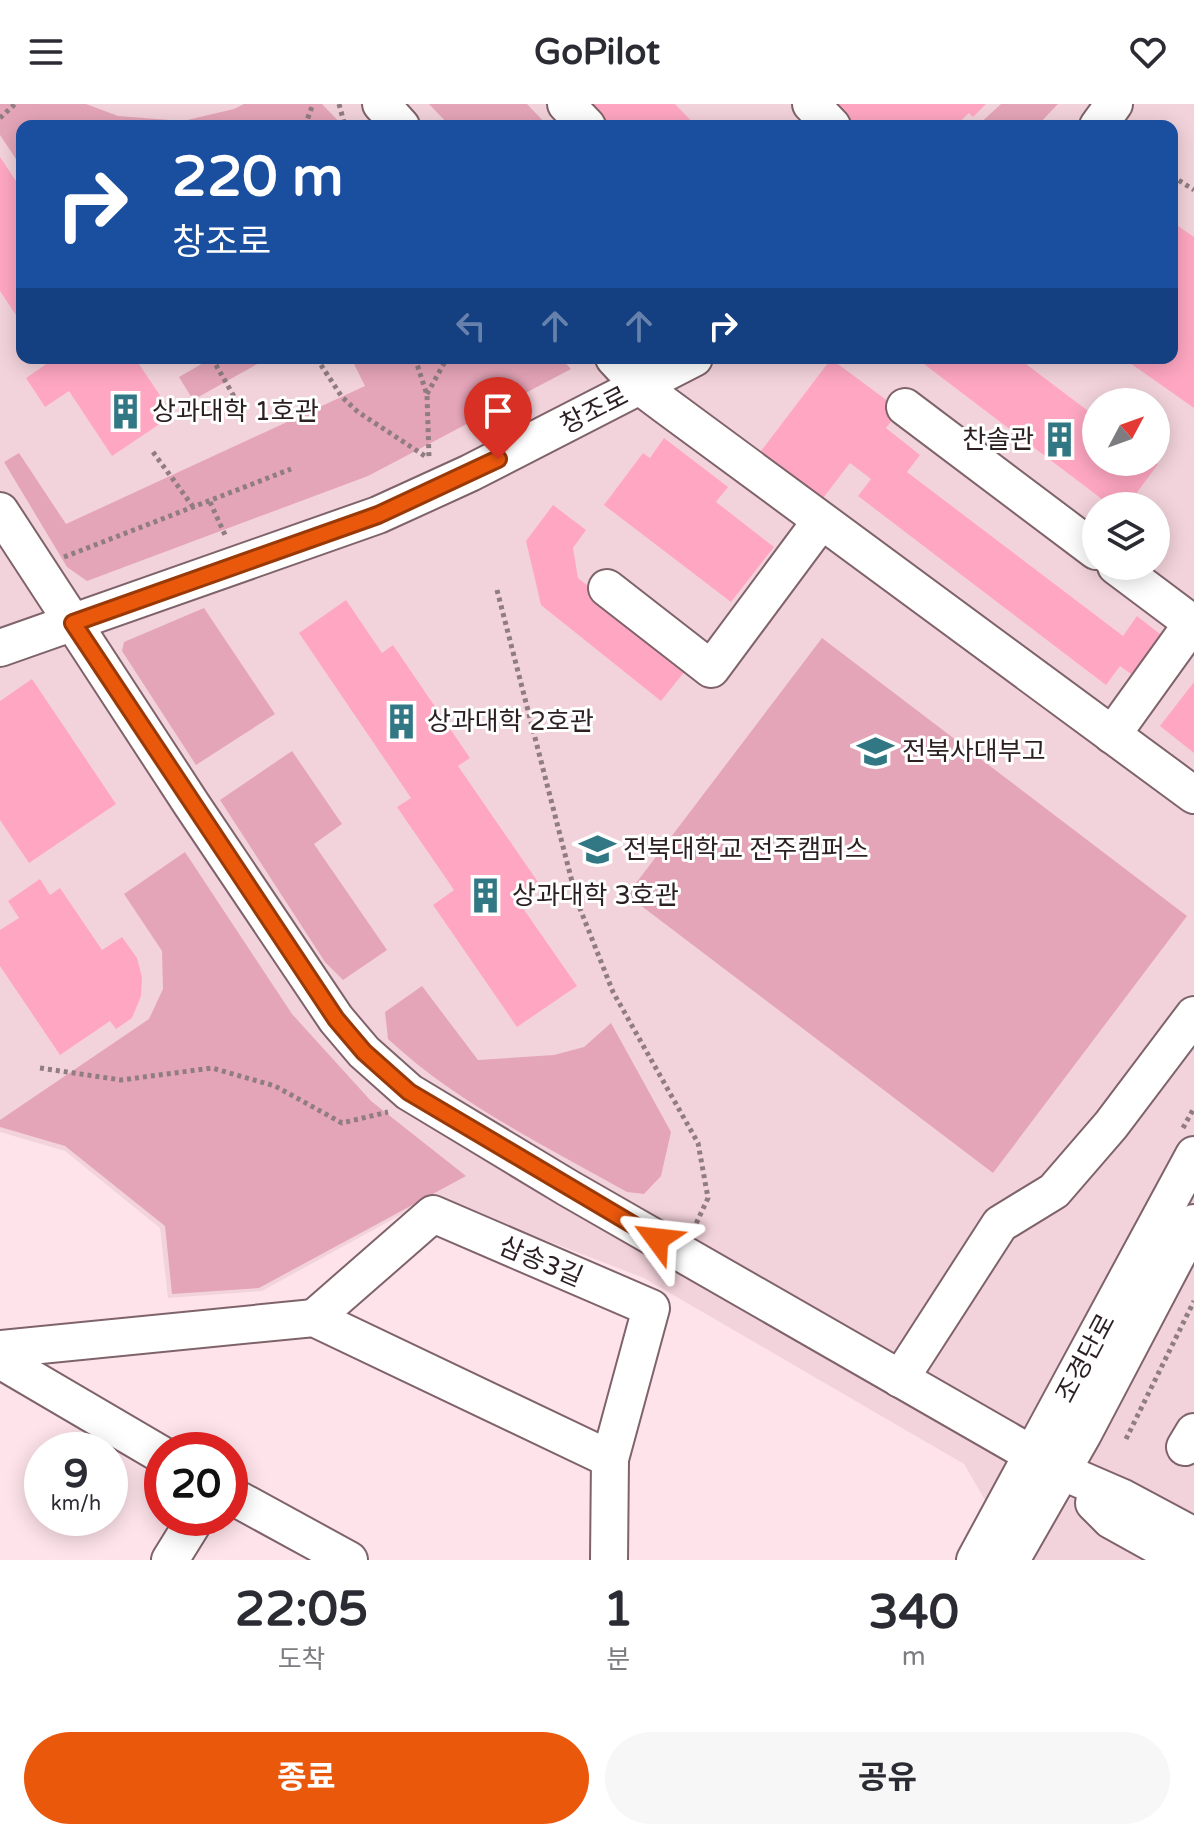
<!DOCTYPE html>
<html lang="ko">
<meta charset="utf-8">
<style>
body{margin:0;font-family:"Varela Round","Noto Sans KR",sans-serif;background:#f7f7f7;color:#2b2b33;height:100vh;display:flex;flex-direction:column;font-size:30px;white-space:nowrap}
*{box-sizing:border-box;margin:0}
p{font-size:26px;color:#7c7c81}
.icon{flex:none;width:44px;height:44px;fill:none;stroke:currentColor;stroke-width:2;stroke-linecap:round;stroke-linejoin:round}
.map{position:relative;height:1456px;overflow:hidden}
.side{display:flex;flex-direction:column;background:#fff;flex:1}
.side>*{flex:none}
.banner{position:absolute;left:16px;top:16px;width:1162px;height:244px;border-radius:16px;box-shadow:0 4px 20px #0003;background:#1a4fa0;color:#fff;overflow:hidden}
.needle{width:52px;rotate:49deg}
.buttons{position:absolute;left:1082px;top:284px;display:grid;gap:16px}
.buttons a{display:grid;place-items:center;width:88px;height:88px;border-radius:50%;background:#fff;box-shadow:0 4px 20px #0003;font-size:40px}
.speed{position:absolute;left:24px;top:1328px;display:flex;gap:16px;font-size:40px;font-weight:700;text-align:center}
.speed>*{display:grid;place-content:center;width:104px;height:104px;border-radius:50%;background:#fff;box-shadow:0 4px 20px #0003;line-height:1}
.speed small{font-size:20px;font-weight:400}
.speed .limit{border:12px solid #d22;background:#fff;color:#111}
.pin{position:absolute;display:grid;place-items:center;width:68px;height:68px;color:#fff;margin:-82px -34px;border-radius:50% 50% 50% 0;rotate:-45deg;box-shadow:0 0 8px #0007}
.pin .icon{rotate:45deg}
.me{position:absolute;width:88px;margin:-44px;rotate:300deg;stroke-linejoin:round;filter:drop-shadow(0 0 6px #0008)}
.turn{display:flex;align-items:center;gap:28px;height:168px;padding:0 24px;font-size:36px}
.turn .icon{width:104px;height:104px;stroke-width:2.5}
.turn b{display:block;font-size:56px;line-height:68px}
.lanes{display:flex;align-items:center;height:76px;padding:0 24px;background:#0003;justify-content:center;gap:40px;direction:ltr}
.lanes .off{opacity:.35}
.eta{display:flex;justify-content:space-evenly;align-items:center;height:136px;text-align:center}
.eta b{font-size:48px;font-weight:700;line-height:56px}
.primary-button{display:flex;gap:16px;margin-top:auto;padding:16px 24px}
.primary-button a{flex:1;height:92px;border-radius:48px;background:#ea580c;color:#fff;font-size:32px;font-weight:700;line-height:92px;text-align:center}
.primary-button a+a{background:#f7f7f7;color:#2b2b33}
header{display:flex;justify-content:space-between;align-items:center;height:104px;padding:0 24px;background:#fff;font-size:36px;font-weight:700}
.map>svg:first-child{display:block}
.built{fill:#f3d3db;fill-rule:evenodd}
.green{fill:#e5a5b8}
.building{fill:#ffa7c2}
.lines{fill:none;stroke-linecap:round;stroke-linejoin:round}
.minor-casing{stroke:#7f636b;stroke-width:40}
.path{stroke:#907d82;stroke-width:5;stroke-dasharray:4 4;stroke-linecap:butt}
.minor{stroke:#fff;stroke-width:36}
.route-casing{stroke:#983908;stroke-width:20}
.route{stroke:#ea580c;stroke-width:14}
.labels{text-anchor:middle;stroke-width:6;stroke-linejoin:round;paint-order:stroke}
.street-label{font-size:26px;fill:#2b1f22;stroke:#fff}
.poi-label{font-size:26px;fill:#2b1f22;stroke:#fff;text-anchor:start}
</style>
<header><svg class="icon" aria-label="menu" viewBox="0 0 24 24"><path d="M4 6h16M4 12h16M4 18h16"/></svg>GoPilot<svg class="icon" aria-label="heart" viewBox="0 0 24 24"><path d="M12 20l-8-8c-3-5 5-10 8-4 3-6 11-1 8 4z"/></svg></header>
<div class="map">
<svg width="1194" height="1456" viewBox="0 0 1194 1456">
<rect width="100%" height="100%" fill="#fee3ea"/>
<path class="built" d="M0,0H1194V1456H1020L964,1360L644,1174L433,1093L262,1187L168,1194L160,1124L65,1047L0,1028ZM22,22H1172V254H22ZM1096,298H1156V358H1096ZM1096,402H1156V462H1096Z"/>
<g class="green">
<path d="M0,0H86L118,12L183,17L234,5L244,0H322L343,22H22V64L0,31Z"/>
<path d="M429,0H527L548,22H450Z"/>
<path d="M1001,0H1058L1037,22H977Z"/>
<path d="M212,254H268L193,296L179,273Z"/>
<path d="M351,254H561L571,265L368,372L87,477L67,463L4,358L19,349L66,420L365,282Z"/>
<path d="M204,504L275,610L196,661L122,547L124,538Z"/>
<path d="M822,534L1187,812L993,1069L627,791Z"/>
<path d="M292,647L342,720L314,740L387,846L343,876L325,858L220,696Z"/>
<path d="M185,748L292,910L371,997L466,1072L259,1184L172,1190L165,1122L65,1042L0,1023V1016L149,915L163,885L162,847L124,790Z"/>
<path d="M422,882L478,956L554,951L584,943L611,919L671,1028L661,1072L644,1090L627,1088C544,1041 458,1000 388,935L385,908Z"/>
</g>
<g class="building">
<path d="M579,0H675L696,22H601Z"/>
<path d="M821,0H986L973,13L969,9L955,22H920L914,16L908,22H843Z"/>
<path d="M0,53L22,86V220L0,187Z"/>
<path d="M1172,118L1194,133V304L1123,254H1172Z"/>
<path d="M45,254H148L139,260L173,311L112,352L69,287L45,303L26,274L48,259Z"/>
<path d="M916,254H1018L1096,313V358H1155L1158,360L1127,402H1111Z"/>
<path d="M831,255L900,306L886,324L920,351L907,368L1123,532L1137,512L1165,534L1135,573L1120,562L1106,581L858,392L871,375L850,359L820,398L758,351Z"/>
<path d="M664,334L728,383L716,398L774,443L731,498L604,401L643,349L650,354Z"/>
<path d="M553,401L586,426L573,444L578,474L689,562L661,597L541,501L526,437Z"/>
<path d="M346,496L382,549L393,541L470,654L458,662L540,781L518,797L577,882L517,923L433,801L454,786L397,703L411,694L299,529Z"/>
<path d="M32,575L116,700L29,759L0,716V597Z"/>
<path d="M1194,578V649L1160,622Z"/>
<path d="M40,775L50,791L60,784L102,846L122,833L137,854L142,873L141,892L132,914L116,925L110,917L60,951L0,862V826L19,814L8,797Z"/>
</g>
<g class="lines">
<defs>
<g id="minor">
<path d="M381,0L401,22"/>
<path d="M566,0L587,22"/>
<path d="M811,0L832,22"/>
<path d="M1098,22L1114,0"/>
<path d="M614,254L641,283L665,301L1194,691"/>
<path d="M905,303L1096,447"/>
<path d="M0,407L192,701L336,915L364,948L409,988L568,1084L1061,1367L1121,1393L1194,1432"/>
<path d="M1116,462L1192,519"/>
<path d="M607,484L711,565L821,417"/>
<path d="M0,544L378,411L470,369L694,254"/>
<path d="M1112,631L1194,517"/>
<path d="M314,1214L433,1110L651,1204L610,1355"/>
<path d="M0,1245L314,1214L610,1355L609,1456"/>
<path d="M0,1256L162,1351"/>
<path d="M900,1275L1000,1120L1054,1087L1111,1021L1194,911"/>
<path d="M1185,1343L1194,1328"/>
<path d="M230,1391L349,1456"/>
<path d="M1094,1399L1111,1416L1183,1456"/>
<path d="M170,1456L196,1414"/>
<path d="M975,1456L1194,1051"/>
<path d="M1011,1456L1083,1330L1194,1119"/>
</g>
</defs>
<use href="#minor" class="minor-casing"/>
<g class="path">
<path d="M339,0L345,22"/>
<path d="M0,14L15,0"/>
<path d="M305,22L313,0"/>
<path d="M1172,72L1194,86"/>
<path d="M212,254L240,303"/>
<path d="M415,254L427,291L429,354"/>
<path d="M321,261L342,293L358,308L428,354"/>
<path d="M427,290L447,254"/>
<path d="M153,348L194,404"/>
<path d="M210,398L226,433"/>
<path d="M64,453L291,365"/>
<path d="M497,486L577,797L613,888L698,1039L708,1094L695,1122"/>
<path d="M40,964L121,976L212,964L275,982L342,1019L388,1008"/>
<path d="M1183,1024L1194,1004"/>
<path d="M1126,1335L1194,1197"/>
</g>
<use href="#minor" class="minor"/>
</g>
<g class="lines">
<defs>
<path id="route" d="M498,355L378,411L73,519L336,915L364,948L409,988L657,1135"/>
</defs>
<use href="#route" class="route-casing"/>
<use href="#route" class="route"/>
</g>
<defs>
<symbol id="building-bare" viewBox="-9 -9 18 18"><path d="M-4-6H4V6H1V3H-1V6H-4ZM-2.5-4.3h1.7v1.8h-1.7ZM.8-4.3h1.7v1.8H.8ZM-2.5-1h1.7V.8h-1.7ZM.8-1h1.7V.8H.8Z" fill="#327884" stroke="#fff" stroke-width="2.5" paint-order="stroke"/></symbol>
<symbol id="school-bare" viewBox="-9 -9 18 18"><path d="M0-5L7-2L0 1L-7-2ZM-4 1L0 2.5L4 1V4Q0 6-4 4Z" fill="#327884" stroke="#fff" stroke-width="2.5" paint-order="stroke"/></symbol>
<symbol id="university-bare" viewBox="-9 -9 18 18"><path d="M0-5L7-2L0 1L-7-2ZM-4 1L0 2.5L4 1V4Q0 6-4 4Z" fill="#327884" stroke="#fff" stroke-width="2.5" paint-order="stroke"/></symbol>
</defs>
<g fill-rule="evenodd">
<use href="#building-bare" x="100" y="282" width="51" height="51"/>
<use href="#building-bare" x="1034" y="310" width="51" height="51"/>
<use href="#building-bare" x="376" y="592" width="51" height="51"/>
<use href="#school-bare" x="850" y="622" width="51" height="51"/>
<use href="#university-bare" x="572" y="720" width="51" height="51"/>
<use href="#building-bare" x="460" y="766" width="51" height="51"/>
</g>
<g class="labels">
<g class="street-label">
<text transform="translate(594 306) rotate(-27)" y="9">창조로</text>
<text transform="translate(541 1157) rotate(23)" y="9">삼송3길</text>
<text transform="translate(1085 1254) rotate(-62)" y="9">조경단로</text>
</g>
<g class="poi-label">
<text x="152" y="316">상과대학 1호관</text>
<text x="1034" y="344" text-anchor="end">찬솔관</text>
<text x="427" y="626">상과대학 2호관</text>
<text x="902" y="656">전북사대부고</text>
<text x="623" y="754">전북대학교 전주캠퍼스</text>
<text x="512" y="800">상과대학 3호관</text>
</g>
</g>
</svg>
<div class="buttons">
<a><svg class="needle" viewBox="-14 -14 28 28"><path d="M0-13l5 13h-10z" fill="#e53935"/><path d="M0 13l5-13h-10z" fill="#7c7c81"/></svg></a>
<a><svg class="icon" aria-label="layers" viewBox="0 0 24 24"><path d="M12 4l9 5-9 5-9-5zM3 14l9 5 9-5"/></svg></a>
</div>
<div class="speed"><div>9<small>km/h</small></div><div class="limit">20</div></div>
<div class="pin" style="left:498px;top:355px;background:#d93025"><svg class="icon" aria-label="arrive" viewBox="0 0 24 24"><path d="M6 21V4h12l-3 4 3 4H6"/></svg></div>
<svg class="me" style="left:657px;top:1135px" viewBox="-20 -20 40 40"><path d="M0-17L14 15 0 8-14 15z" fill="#ea580c" stroke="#fff" stroke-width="4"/></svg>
<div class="banner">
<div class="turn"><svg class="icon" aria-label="right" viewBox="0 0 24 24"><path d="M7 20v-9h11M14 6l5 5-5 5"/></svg><div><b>220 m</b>창조로</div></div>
<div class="lanes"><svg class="icon off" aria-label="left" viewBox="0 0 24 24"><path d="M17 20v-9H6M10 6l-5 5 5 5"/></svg><svg class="icon off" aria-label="ahead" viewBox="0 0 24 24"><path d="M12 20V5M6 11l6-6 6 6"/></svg><svg class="icon off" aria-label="ahead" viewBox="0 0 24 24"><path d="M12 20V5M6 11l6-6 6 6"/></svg><svg class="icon" aria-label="right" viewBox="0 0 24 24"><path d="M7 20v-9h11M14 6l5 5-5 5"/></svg></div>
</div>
</div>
<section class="side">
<div class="eta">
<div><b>22:05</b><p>도착</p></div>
<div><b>1</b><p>분</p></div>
<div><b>340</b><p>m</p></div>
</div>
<div class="primary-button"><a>종료</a><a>공유</a></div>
</section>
